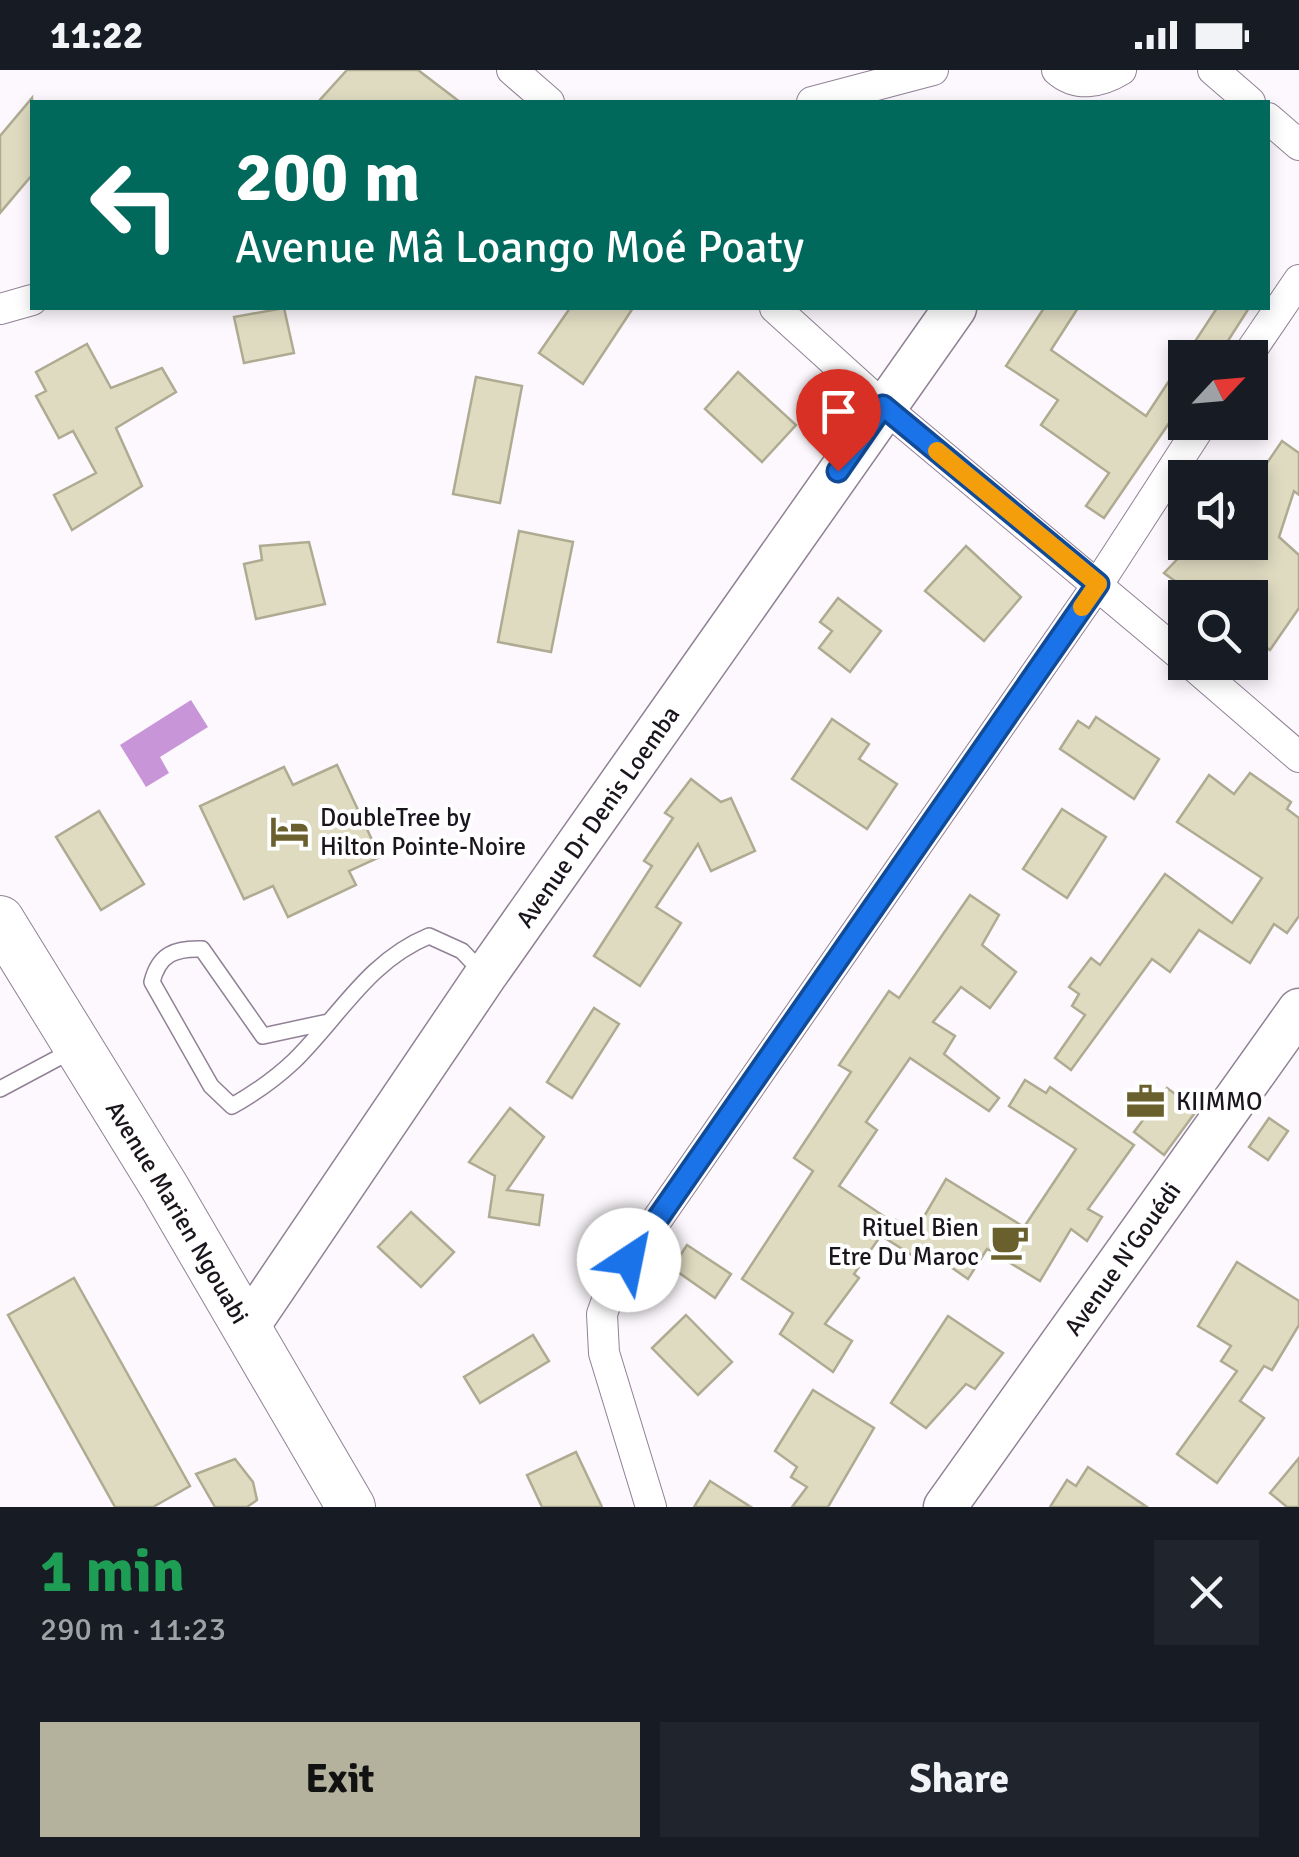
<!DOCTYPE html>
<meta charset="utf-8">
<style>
body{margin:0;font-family:Signika,sans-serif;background:#20242c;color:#f1f3f6;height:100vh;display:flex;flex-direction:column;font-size:38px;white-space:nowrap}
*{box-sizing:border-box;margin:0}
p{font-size:32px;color:#9ea1a6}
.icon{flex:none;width:55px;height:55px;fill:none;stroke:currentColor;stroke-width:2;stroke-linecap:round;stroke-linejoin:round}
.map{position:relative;height:1437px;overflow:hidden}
.side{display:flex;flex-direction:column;background:#171b24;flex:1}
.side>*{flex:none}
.guide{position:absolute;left:30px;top:30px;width:1240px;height:210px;border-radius:0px;box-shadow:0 5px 15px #0003;background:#00695c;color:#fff;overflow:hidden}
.needle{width:65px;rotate:64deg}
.buttons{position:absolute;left:1168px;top:270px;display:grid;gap:20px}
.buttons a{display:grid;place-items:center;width:100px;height:100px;border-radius:0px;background:#171b24;box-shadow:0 5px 15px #0003;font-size:50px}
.pin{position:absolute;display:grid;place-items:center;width:85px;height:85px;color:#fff;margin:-102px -42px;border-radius:50% 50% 50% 0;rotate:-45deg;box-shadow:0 0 10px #0007}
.pin .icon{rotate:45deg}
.me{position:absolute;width:110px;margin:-55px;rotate:34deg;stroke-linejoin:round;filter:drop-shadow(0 0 8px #0008)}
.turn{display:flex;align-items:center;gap:35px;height:210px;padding:0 40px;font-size:45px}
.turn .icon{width:130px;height:130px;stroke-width:2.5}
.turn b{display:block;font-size:70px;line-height:85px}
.round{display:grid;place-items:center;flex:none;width:105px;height:105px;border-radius:0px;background:#20242c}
.headline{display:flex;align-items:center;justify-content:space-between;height:170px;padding:0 40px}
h1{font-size:60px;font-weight:700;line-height:75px;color:#1e9e55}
.button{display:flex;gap:20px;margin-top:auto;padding:20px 40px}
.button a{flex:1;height:115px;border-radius:0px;background:#b4b19c;color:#111;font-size:40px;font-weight:700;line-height:115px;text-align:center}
.button a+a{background:#20242c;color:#f1f3f6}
.status{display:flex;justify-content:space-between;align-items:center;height:70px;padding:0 50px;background:#171b24;direction:ltr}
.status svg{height:28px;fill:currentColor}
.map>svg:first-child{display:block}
.water{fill:#c896d8}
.building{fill:#dfdbc1;stroke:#afab92;stroke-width:2.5}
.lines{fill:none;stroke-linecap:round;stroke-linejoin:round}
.lane-casing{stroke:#918196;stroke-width:18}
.street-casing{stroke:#918196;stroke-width:32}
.secondary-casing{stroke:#918196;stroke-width:45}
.primary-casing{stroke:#918196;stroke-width:50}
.lane{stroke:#fff;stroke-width:15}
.street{stroke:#fff;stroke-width:30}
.secondary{stroke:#fff;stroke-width:42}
.primary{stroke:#fff;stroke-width:48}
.route-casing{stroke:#114b97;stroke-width:25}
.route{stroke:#1a73e8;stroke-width:18}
.slow{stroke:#f59e0b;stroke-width:18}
.labels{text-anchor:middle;stroke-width:8;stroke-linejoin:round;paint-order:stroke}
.street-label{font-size:25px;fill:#1b151d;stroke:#fff}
.poi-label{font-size:25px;fill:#1b151d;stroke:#fff;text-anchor:start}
</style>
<div class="status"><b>11:22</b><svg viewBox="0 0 49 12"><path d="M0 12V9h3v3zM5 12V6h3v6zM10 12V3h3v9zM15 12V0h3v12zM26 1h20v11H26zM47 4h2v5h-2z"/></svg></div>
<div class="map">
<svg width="1299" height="1437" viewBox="0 0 1299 1437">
<rect width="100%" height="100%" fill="#fcf8fd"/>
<path class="water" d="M191,630L208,657L160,687L169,703L146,717L120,675Z"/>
<g class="building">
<path d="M347,0H418L460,32H318Z"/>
<path d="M32,28V105L0,143V66Z"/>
<path d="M284,238L294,283L244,293L234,247Z"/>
<path d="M570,238H633L583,314L539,283Z"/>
<path d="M1044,238H1078L1051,280L1146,346L1217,238H1249L1217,288H1185V345L1176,343L1104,448L1086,436L1109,403L1041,355L1058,330L1006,296Z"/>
<path d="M87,274L111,318L162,298L176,322L116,358L142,416L72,460L54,425L96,403L73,361L59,368L36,326L46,321L36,302Z"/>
<path d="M738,302L796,355L762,392L705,339Z"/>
<path d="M476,307L522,316L500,433L453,424Z"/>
<path d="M1282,371L1299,383V425L1294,421L1279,467L1299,485V538L1270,580L1250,565V528H1198L1164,503L1194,472H1250V418Z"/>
<path d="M519,461L573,472L551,582L498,572Z"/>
<path d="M309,472L325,534L256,549L244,494L262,490L260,476Z"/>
<path d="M966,476L1021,527L984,571L925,521Z"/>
<path d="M838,528L881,561L850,602L819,578L832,561L820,552Z"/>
<path d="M1096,647L1159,689L1134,729L1060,679L1078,651L1089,658Z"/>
<path d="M832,649L869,674L859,689L897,714L867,759L792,709Z"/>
<path d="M337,695L380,787L349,801L356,815L288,847L273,816L244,829L200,736L284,697L293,715Z"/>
<path d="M1250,703L1291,732L1287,739L1299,748V846L1287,863L1274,854L1250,893L1199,860L1170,902L1152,889L1071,1000L1055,988L1085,945L1072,936L1079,924L1069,917L1091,888L1100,895L1165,804L1232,853L1262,808L1177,752L1209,705L1234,724Z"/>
<path d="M691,709L721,732L731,728L755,781L711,801L698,774L656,837L681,853L640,916L594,886L652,796L644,791L673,748L665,743Z"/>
<path d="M1062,739L1106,767L1067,828L1023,799Z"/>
<path d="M99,741L144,814L101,840L56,767Z"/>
<path d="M970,825L999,845L982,875L1016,902L990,938L961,917L933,952L955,966L944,984L999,1028L989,1041L910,988L866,1052L877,1060L839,1116L891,1151L854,1204L859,1208L825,1254L852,1271L833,1302L780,1264L793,1243L742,1209L813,1101L794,1088L851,1002L839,995L889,921L899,928Z"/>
<path d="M594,938L619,954L572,1028L547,1012Z"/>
<path d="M1025,1010L1046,1023L1050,1017L1134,1075L1088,1139L1102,1147L1087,1171L1071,1159L1040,1211L987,1179L968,1209L925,1179L918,1189L885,1168L896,1150L915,1162L946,1109L1024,1157L1076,1079L1009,1036Z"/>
<path d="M1167,1018L1197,1040L1164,1085L1134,1062Z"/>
<path d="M510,1038L544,1067L507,1120L543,1125L539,1155L489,1147L495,1106L469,1092Z"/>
<path d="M1269,1048L1288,1061L1268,1090L1249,1077Z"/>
<path d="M411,1142L454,1182L421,1217L378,1177Z"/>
<path d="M687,1175L731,1204L715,1228L672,1198Z"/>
<path d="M1237,1192L1299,1231V1255L1272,1300L1264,1296L1240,1331L1264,1348L1217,1413L1177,1384L1237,1301L1221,1291L1231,1276L1198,1256Z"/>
<path d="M74,1208L190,1416L153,1437H115L8,1245Z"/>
<path d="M686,1245L732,1292L698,1325L652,1278Z"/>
<path d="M948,1246L1003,1283L975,1319L966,1314L926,1358L891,1333Z"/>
<path d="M533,1265L549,1291L480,1333L464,1307Z"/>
<path d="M813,1320L874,1358L828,1437H792L807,1417L791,1407L797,1397L775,1381Z"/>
<path d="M576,1382L602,1437H542L527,1405Z"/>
<path d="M1299,1388V1437H1287L1270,1423Z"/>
<path d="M235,1389L253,1412L257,1430L247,1437H215L196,1404Z"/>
<path d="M1088,1397L1147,1437H1050L1067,1410L1076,1416Z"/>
<path d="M710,1411L751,1437H694Z"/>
</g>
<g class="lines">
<defs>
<g id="lane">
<path d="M328,952L263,966L202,879C175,878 159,884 152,912L211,1016L232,1036C255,1023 275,1009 294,991C339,947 368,891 429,866L462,881L482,902"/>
<path d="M0,1019L73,980"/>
</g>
<g id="street">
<path d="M512,0L549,32"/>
<path d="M1057,0C1076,17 1100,13 1121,0"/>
<path d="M1213,0L1250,32"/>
<path d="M812,32L933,0"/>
<path d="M1268,48L1299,75"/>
<path d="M775,238L883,336L1185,589"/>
<path d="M0,239L32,230"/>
<path d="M1246,288L1299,210"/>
<path d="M1189,592L1299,687"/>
<path d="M651,1437L604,1283L602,1244L613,1213L1098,514L1203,352"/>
</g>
<g id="secondary">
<path id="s1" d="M247,1258L485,906L955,238"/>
<path id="s2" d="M945,1437L1299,940"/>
</g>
<g id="primary">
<path id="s3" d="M0,850L165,1118L351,1437"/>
</g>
</defs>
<use href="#lane" class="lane-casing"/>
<use href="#street" class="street-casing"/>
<use href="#secondary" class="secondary-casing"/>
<use href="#primary" class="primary-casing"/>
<use href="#lane" class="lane"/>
<use href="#street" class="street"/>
<use href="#secondary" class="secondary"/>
<use href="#primary" class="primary"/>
</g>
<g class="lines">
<defs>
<path id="route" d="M629,1190L1098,514L883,336L838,401"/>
</defs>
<use href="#route" class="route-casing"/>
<use href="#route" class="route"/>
<path class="slow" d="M937,381L1098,514L1082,537"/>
</g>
<defs>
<symbol id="hotel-bare" viewBox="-9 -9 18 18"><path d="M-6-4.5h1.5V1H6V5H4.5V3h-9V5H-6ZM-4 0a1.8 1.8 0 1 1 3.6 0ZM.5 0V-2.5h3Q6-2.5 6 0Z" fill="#69602d" stroke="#fff" stroke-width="2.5" paint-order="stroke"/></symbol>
<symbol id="office-bare" viewBox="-9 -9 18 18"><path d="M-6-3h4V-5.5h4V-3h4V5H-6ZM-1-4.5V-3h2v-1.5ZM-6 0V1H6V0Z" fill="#69602d" stroke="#fff" stroke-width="2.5" paint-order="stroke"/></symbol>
<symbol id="cafe-bare" viewBox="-9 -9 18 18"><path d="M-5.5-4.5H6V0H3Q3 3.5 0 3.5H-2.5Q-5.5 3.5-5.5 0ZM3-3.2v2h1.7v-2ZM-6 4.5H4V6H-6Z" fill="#69602d" stroke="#fff" stroke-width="2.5" paint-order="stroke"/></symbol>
</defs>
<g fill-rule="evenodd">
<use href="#hotel-bare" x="262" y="734" width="55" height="55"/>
<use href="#office-bare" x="1118" y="1004" width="55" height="55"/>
<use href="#cafe-bare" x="982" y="1144" width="55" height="55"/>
</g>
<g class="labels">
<g class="street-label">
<text dy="9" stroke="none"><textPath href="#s1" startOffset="620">Avenue Dr Denis Loemba</textPath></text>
<text dy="9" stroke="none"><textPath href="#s3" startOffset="342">Avenue Marien Ngouabi</textPath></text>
<text dy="9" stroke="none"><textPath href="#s2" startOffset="305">Avenue N'Gouédi</textPath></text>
</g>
<g class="poi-label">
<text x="320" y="756">DoubleTree by<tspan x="320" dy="29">Hilton Pointe-Noire</tspan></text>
<text x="1176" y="1040">KIIMMO</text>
<text x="979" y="1166" text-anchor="end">Rituel Bien<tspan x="979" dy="29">Etre Du Maroc</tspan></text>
</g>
</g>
</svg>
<div class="buttons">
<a><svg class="needle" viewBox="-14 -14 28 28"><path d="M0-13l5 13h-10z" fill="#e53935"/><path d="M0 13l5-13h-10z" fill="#9ea1a6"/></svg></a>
<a><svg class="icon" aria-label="sound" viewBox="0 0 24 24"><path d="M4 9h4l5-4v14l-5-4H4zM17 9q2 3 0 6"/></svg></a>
<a><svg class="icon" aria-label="search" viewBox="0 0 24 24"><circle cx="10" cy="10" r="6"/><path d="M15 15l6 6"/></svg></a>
</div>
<div class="pin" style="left:838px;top:401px;background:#d93025"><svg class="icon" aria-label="arrive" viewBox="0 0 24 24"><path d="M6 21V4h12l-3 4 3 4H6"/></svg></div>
<svg class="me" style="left:629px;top:1190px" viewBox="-20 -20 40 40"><circle r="19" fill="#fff"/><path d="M0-13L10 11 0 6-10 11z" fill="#1a73e8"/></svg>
<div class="guide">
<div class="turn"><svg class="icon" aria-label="left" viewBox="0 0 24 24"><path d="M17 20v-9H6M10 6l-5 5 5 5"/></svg><div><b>200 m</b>Avenue Mâ Loango Moé Poaty</div></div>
</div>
</div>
<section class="side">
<div class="headline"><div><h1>1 min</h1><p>290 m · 11:23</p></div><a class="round"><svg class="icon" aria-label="close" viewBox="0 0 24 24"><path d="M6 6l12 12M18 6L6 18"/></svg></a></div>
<div class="button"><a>Exit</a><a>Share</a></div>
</section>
